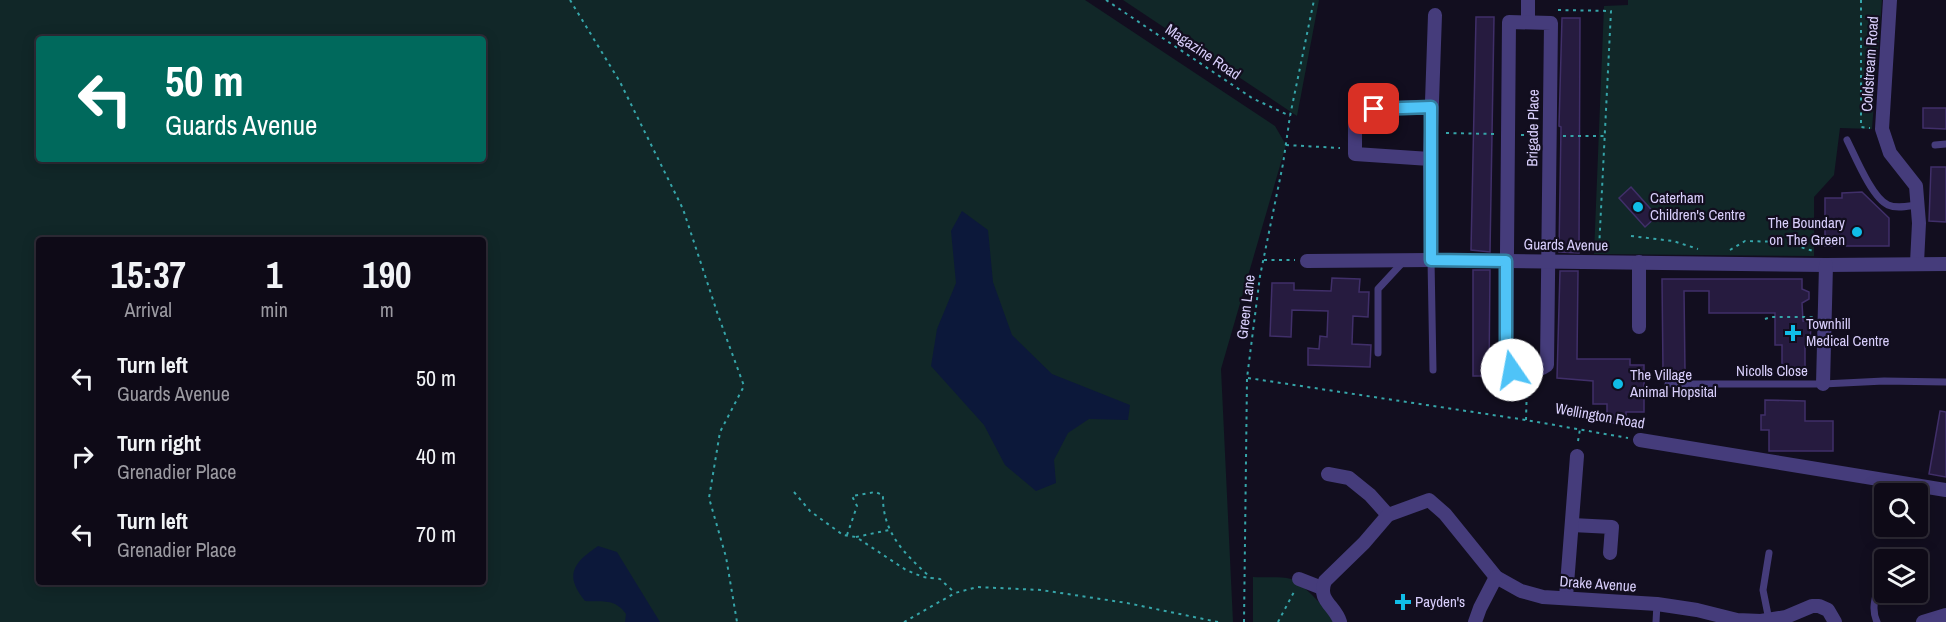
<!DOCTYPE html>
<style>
body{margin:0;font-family:"Archivo Narrow",sans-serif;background:#171320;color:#f1f3f6;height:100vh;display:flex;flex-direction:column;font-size:22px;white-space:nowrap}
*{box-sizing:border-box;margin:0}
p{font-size:20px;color:#9b9aa1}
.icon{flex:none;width:33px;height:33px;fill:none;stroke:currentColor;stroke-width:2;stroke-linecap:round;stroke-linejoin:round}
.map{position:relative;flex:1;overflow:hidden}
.sheet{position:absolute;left:36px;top:237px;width:450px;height:348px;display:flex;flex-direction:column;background:#0e0a17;border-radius:6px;box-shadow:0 3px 15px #0003,0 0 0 2px #2e2b36}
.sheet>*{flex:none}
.guide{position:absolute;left:36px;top:36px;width:450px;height:126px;border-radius:6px;box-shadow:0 3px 15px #0003,0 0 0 2px #2e2b36;background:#00695c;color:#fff;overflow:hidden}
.controls{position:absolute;left:1874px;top:483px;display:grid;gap:12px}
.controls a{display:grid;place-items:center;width:54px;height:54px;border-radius:6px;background:#0e0a17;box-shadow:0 3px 15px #0003,0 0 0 2px #2e2b36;font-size:30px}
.pin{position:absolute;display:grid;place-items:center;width:51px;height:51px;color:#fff;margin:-26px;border-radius:12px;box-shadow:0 3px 9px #0006}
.me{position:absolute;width:66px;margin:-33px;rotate:348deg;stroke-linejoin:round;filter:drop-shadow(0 0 4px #0008)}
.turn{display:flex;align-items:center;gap:21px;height:126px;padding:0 30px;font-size:27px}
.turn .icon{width:78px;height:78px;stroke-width:2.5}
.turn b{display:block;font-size:42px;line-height:51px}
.eta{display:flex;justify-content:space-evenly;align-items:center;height:102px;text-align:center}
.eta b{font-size:36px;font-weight:700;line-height:42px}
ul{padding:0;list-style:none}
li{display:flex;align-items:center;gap:18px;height:78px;padding:0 30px}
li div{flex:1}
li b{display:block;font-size:22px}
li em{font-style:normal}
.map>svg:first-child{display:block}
.green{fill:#112728;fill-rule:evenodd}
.water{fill:#0c183a}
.building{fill:#261b3f;stroke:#402f69;stroke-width:1.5}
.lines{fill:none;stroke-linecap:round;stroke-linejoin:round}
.path{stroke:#36a5a9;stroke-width:2;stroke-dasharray:3 4.5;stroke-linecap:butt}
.service{stroke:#453c7b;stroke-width:7}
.minor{stroke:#453c7b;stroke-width:14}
.route-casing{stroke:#337fa1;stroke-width:15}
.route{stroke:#4fc3f7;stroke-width:10}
.poi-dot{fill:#10bde7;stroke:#120e1f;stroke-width:2}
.labels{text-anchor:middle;stroke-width:4.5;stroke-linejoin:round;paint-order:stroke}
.street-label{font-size:15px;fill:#d9cffc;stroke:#120e1f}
.poi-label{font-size:15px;fill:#d9cffc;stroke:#120e1f;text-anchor:start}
</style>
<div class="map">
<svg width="1946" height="622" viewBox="0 0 1946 622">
<rect width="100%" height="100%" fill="#120e1f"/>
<g class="green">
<path d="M0,0H1085L1275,126L1286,145L1221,369L1233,622H0ZM39,39H483V159H39ZM39,240H483V582H39Z"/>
<path d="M1123,0H1319L1297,116Z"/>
<path d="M1628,0H1882L1872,129L1840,128L1834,175L1814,197V256L1594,254L1604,6L1628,5Z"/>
<path d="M1253,577C1264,578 1280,576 1291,579C1302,583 1330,611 1333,622H1253Z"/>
</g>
<g class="water">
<path d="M962,211L988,230L993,282L1012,335L1052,374L1130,405L1128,420L1089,419L1068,433L1054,460L1056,483L1036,491L1005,465L984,425L931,366L937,329L956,283L951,231Z"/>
<path d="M598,546L617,552L660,622H625L626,614C615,598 602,602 585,601C564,575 573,563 598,546Z"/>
</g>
<g class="building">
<path d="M1476,17H1494L1490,252L1471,250Z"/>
<path d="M1562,18H1580L1579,253L1559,252L1561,127L1559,126Z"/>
<path d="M1923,108H1946V129L1923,128Z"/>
<path d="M1931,167H1946V222L1929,221Z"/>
<path d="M1631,187L1657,216L1645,227L1619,198Z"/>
<path d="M1862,192L1889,218V246H1825V198H1842V193Z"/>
<path d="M1473,270H1490L1489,376H1473Z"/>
<path d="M1560,271H1578L1577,359H1630V365H1644V412H1626V423H1607V404H1593V381L1557,378Z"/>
<path d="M1332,278L1360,279L1359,292H1369L1368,317L1353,316L1352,344L1371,345L1370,367L1308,365V348L1319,349L1320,336L1327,337L1328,311L1292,310L1291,337L1270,336L1272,283H1294V290L1331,291Z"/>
<path d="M1662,279H1802V289L1809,292V299L1802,303L1803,321L1811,322L1810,346H1805V374H1782V345H1775V313H1709V291H1684L1685,371H1663Z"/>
<path d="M1765,400L1805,401V421H1833V451H1769V430H1761V415H1765Z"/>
<path d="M1940,411L1946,412V477L1929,474Z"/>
</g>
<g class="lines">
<g class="path">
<path d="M570,0L620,82L683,209L718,315L744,386L720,432L709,498L726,557L737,622"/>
<path d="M1106,0L1252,98L1290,116"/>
<path d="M1861,0V127L1870,128"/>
<path d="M1558,10L1611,11L1599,249"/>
<path d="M1446,133L1494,134"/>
<path d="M1521,135H1536"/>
<path d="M1563,136H1604"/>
<path d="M1286,145L1340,148"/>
<path d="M1631,236L1673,241L1698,249"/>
<path d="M1730,250L1745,241L1785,242L1813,251"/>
<path d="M1264,260H1295"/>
<path d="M1765,319L1771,317H1813"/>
<path d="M1248,378L1526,420L1628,438"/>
<path d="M1526,420L1527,384"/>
<path d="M1578,441L1580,429"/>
<path d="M794,492L810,511L843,535L856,537L906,570L923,577L940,579L955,593"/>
<path d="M847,535L857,506L852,496L875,492L883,495C882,533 905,554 931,578"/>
<path d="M856,537L889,530"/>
<path d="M904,622L955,593L977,587L1041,590L1127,603L1218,622"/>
<path d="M1244,622L1247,378L1260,276L1283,164L1290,116L1314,0"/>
<path d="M1278,622L1295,590"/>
</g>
<g class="service">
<path d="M1847,140C1855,156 1872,198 1888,205C1897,209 1908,206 1917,205"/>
<path d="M1935,145L1946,144"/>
<path d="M1431,260L1433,370"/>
<path d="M1378,353V289L1403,262"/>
<path d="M1668,384H1823L1884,381L1946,382"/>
<path d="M1769,620L1763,590L1769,553"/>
<path d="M1656,622L1657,604"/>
<path d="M1877,622C1870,607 1877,594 1880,579"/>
</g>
<g class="minor">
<path d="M1528,0V22"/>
<path d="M1890,0L1882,129L1890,153L1916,186L1919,223L1917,263"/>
<path d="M1509,22L1551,23L1547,365C1536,373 1517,374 1506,366Z"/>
<path d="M1430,159L1355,154V109L1431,107"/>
<path d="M1431,260L1430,159L1435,15"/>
<path d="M1307,261L1431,260L1826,265L1946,264"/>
<path d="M1639,262V327"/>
<path d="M1823,384L1826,265"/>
<path d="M1640,440L1946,490"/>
<path d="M1328,474L1349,478L1370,495L1388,515"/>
<path d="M1572,525L1612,527L1610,553"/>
<path d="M1299,579L1322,588"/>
<path d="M1566,597L1577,456"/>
<path d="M1340,622C1335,605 1317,601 1325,581L1364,543L1388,515L1429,500L1445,514L1496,577L1521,591L1543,597L1657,604L1697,610L1737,620L1761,621L1786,617L1812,606H1819L1828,610L1835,622"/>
<path d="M1475,622L1480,608L1496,577"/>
<path d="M1923,622L1946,615"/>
</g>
</g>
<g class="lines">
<defs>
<path id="route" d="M1374,109L1431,107V260L1506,261V366L1512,370"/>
</defs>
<use href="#route" class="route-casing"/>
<use href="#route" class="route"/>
</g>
<g class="poi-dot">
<circle cx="1638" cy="207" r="6"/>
<circle cx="1857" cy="232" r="6"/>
<path d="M1790 324h6v6h6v6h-6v6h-6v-6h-6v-6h6z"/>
<circle cx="1618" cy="384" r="6"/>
<path d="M1400 593h6v6h6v6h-6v6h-6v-6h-6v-6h6z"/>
</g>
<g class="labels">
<g class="street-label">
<text transform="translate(1203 52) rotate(34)" y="5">Magazine Road</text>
<text transform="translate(1870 64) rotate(-86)" y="5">Coldstream Road</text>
<text transform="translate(1533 128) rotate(-89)" y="5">Brigade Place</text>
<text transform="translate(1566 245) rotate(1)" y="5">Guards Avenue</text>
<text transform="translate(1246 307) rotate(-83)" y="5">Green Lane</text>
<text x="1772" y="376">Nicolls Close</text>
<text transform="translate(1600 416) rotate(10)" y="5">Wellington Road</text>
<text transform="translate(1598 584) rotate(4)" y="5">Drake Avenue</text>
</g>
<g class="poi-label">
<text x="1650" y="203">Caterham<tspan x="1650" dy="17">Children's Centre</tspan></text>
<text x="1845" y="228" text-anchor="end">The Boundary<tspan x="1845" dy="17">on The Green</tspan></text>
<text x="1806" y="329">Townhill<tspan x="1806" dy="17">Medical Centre</tspan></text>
<text x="1630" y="380">The Village<tspan x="1630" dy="17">Animal Hopsital</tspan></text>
<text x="1415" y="607">Payden's</text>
</g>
</g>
</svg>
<div class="controls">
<a><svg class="icon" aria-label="search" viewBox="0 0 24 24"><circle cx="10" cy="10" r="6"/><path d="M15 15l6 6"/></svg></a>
<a><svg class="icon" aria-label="layers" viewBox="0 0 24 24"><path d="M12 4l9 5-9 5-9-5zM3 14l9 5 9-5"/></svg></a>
</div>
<div class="pin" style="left:1374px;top:109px;background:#d93025"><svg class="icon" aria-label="arrive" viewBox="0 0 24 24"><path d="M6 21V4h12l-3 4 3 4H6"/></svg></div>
<svg class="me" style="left:1512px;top:370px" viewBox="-20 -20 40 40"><circle r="19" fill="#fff"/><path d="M0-13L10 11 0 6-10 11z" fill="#4fc3f7"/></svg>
<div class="guide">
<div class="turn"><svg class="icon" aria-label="left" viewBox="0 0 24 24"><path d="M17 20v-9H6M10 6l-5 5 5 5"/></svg><div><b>50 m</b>Guards Avenue</div></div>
</div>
<section class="sheet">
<div class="eta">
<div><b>15:37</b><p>Arrival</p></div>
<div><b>1</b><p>min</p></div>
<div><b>190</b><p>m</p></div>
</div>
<ul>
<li><svg class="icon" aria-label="left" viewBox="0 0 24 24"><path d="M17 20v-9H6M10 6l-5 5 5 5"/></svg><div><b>Turn left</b><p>Guards Avenue</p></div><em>50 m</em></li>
<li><svg class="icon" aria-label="right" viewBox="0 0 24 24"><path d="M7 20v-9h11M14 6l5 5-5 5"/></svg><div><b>Turn right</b><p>Grenadier Place</p></div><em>40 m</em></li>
<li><svg class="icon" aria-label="left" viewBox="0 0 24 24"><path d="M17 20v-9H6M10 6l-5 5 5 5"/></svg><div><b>Turn left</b><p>Grenadier Place</p></div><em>70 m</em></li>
</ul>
</section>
</div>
